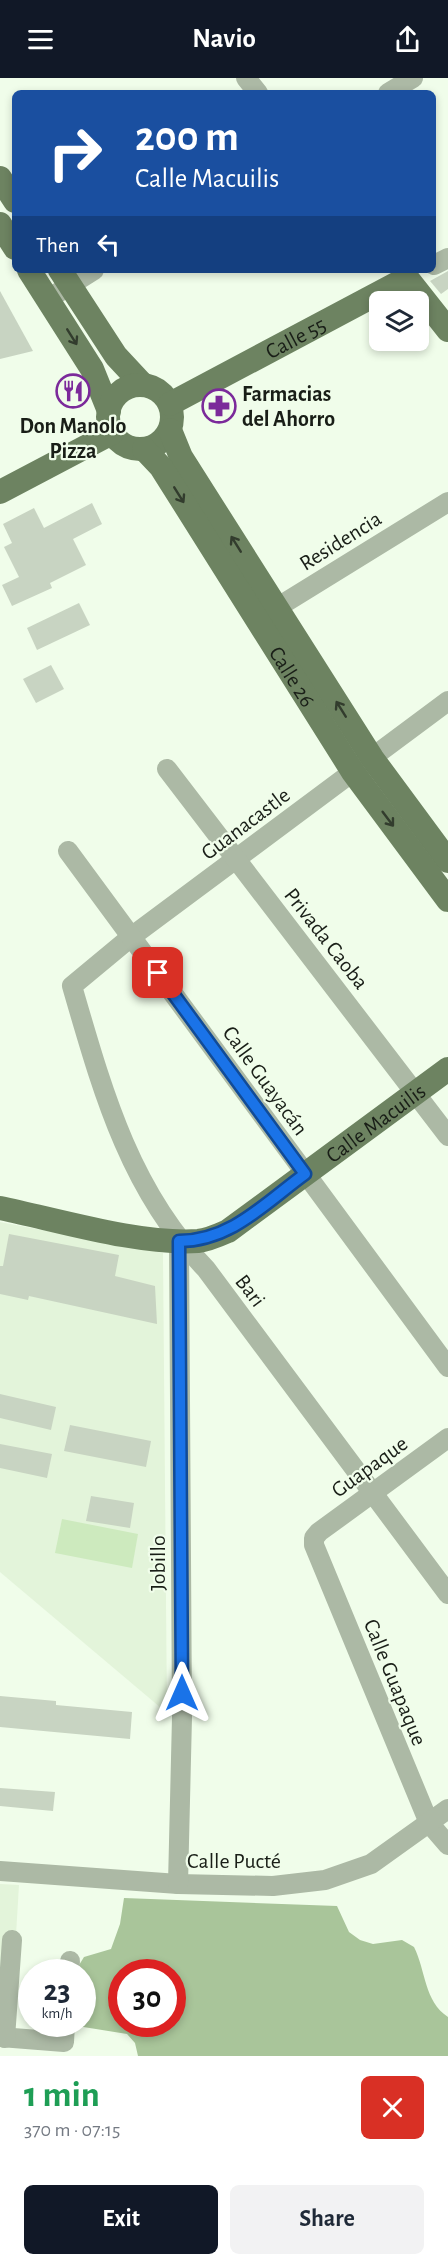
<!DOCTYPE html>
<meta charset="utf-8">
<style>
body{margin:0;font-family:"Alegreya Sans",sans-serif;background:#f2f2f3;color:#1f2937;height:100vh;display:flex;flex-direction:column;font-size:22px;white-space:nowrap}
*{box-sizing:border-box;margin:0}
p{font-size:20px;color:#747a83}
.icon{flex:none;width:33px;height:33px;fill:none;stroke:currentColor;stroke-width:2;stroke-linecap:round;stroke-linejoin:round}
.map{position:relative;height:1978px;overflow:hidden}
.details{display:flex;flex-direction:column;background:#fff;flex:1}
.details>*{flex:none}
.hud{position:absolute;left:12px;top:12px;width:424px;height:183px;border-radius:9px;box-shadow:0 3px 9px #0003;background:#1a4fa0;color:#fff;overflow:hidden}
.controls{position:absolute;left:369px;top:213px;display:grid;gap:12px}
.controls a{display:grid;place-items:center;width:60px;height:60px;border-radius:9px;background:#fff;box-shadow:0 3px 9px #0003;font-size:30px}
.speed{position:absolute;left:18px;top:1881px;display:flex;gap:12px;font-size:30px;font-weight:700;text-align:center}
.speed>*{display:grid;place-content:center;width:78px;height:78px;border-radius:50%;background:#fff;box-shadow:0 3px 9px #0003;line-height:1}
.speed small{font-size:15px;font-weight:400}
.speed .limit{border:9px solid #d22;background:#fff;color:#111}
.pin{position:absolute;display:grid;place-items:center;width:51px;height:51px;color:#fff;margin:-26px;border-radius:12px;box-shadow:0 3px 9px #0006}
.me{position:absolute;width:66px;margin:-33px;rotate:0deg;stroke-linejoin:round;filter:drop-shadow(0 0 4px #0008)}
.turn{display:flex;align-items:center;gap:21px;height:126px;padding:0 24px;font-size:27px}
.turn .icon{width:78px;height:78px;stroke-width:2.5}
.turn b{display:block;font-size:42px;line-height:51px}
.then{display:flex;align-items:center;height:57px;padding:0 24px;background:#0003;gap:12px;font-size:22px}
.round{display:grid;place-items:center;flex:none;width:63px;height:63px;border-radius:9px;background:#f2f2f3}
.summary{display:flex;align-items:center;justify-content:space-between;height:102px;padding:0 24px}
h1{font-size:36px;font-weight:700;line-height:45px;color:#1e9e55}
.cta{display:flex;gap:12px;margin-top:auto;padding:12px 24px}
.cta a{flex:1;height:69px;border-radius:9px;background:#111827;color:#fff;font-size:24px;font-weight:700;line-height:69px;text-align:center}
.cta a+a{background:#f2f2f3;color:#1f2937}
header{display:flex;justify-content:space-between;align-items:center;height:78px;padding:0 24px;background:#111827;color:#fff;font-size:27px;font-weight:700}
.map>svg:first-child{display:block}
.built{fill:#e3f4da}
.green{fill:#cdeabe}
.forest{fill:#a9c59a;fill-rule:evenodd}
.building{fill:#c8d4c2}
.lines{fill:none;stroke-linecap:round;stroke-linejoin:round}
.minor{stroke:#acb9a5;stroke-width:20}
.major{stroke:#6d8361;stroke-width:24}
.oneway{stroke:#323c2d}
.route-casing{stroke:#114b97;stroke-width:15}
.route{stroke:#1a73e8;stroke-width:10}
.labels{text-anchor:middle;stroke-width:4.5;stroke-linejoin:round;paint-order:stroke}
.street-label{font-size:22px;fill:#191e17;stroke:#f0fdea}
.poi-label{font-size:22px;font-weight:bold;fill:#191e17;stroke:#f0fdea;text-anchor:start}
</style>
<header><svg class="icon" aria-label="menu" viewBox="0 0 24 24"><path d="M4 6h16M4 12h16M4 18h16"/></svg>Navio<svg class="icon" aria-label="share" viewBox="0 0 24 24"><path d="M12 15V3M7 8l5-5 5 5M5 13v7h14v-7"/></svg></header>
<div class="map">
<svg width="448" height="1978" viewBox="0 0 448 1978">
<rect width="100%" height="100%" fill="#f0fdea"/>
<g class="built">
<path d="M0,1144L163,1175L167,1635L0,1494Z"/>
<path d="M0,1806L19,1807L10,1957L0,1956Z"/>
</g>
<path class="green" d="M62,1441L138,1456L132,1490L55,1475Z"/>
<path class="forest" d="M124,1820L337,1828L349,1854L360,1862L373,1866L402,1862L414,1869C426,1893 424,1923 448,1939V1978H138L135,1965L127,1956L71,1947L82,1946V1894H76V1892L84,1879L111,1871L120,1846ZM122,1894H172V1946H122Z"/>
<g class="building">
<path d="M448,193V211L441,216L430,203Z"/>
<path d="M0,213L33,273L0,281Z"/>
<path d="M80,301L83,316L68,324L61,310Z"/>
<path d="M228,312L236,327L211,342L202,329Z"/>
<path d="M92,425L102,446L73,461L86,487L50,505L52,510L12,528L2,507L19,499L4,469L12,465L3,446L34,430L44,450Z"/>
<path d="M79,525L90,547L37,572L27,550Z"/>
<path d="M51,587L64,611L36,625L23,601Z"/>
<path d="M9,1156L119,1177L115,1198L155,1208L157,1246L29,1218L28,1222L0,1216V1188H3Z"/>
<path d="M0,1316L56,1329L51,1352L0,1340Z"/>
<path d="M70,1347L151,1363L146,1389L64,1373Z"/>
<path d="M0,1366L52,1376L47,1400L0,1390Z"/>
<path d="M91,1418L134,1425L130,1450L86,1443Z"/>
<path d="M0,1618L56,1623V1627L132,1634L130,1661L0,1649Z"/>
<path d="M0,1710L55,1714L53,1733L0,1728Z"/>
</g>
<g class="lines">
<g class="minor">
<path d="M246,0L258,15"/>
<path d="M388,15L413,0"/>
<path d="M434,187L448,180"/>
<path d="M48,221L94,192"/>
<path d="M265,537L448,424"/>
<path d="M448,623L131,859L72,908C102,1011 129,1112 206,1191L448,1516"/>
<path d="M167,691L448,1058"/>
<path d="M68,773L448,1289"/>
<path d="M448,1360L319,1454L314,1460V1467L429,1745L448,1767"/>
<path d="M0,1793L178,1806L273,1808L325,1802L371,1786L448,1731"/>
<path d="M178,1806L182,1639L179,1163"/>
<path d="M69,1894L70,1883"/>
<path d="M0,1959L64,1964L65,1946"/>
<path d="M5,1960L12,1862"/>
</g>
<g class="major">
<path d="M0,100L15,123"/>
<path d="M0,146L15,170"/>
<path d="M29,192L92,291L109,333"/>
<path d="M60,192L116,278L143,307"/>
<circle cx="140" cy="339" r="32"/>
<path id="s1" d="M170,326L407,200L448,252"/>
<path d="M170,352L181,379L372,680L448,783"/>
<path id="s2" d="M144,371L161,389L353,694L448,822"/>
<path d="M0,414L112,355"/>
<path id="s3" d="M0,1130C58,1142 140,1167 198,1163C208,1162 219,1157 228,1153L448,991"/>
</g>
</g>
<defs><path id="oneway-shaft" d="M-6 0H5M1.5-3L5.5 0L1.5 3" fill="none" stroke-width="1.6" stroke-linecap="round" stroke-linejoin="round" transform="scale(1.5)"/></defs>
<g class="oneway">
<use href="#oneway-shaft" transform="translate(72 259) rotate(58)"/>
<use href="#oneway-shaft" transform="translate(179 417) rotate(58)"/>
<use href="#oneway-shaft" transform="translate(236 466) rotate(-122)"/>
<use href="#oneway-shaft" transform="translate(341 631) rotate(-122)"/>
<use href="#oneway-shaft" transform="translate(388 741) rotate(53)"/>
</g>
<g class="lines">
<defs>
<path id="route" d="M158,895L305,1096C265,1125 231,1163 179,1163L182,1615"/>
</defs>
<use href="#route" class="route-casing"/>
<use href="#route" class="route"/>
</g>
<defs>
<symbol id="restaurant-ring" viewBox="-11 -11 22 22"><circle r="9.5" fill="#f0fdea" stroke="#7b2a9a" stroke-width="1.5"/><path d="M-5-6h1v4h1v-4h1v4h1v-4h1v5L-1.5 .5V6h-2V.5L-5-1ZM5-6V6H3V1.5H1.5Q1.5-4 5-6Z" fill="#7b2a9a"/></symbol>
<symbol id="pharmacy-ring" viewBox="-11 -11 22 22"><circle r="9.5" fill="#f0fdea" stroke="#7b2a9a" stroke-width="1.5"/><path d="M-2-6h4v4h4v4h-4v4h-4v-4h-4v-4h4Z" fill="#7b2a9a"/></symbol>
</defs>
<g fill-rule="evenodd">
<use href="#restaurant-ring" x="54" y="294" width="38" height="38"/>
<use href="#pharmacy-ring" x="200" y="309" width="38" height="38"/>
</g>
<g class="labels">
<g class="street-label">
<text dy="8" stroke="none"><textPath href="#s1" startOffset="142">Calle 55</textPath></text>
<text transform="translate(340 462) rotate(-32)" y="8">Residencia</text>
<text dy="8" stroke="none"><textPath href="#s2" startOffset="272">Calle 26</textPath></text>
<text transform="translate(245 745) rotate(-37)" y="8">Guanacastle</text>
<text transform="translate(327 860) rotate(52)" y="8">Privada Caoba</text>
<text transform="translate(266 1002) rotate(54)" y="8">Calle Guayacán</text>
<text dy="8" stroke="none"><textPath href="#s3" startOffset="416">Calle Macuilis</textPath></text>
<text transform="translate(251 1212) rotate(53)" y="8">Bari</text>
<text transform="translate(369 1388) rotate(-36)" y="8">Guapaque</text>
<text transform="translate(157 1485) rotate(-90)" y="8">Jobillo</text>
<text transform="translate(396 1604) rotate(68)" y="8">Calle Guapaque</text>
<text x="234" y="1790">Calle Pucté</text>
</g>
<g class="poi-label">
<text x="242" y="323">Farmacias<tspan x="242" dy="25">del Ahorro</tspan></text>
<text x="73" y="355" text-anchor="middle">Don Manolo<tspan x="73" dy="25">Pizza</tspan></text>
</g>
</g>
</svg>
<div class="controls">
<a><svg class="icon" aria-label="layers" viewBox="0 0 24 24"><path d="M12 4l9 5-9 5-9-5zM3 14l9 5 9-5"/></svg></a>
</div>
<div class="speed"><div>23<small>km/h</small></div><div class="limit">30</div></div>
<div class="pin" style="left:158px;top:895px;background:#d93025"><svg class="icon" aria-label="arrive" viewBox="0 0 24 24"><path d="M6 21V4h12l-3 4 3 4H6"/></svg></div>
<svg class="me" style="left:182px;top:1615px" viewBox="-20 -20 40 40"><path d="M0-17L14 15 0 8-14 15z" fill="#1a73e8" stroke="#fff" stroke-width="4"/></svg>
<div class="hud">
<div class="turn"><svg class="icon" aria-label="right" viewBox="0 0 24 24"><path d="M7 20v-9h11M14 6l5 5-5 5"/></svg><div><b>200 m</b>Calle Macuilis</div></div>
<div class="then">Then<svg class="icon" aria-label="left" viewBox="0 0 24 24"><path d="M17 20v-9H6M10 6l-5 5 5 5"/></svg></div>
</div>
</div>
<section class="details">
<div class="summary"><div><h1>1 min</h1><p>370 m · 07:15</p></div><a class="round" style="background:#d93025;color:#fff"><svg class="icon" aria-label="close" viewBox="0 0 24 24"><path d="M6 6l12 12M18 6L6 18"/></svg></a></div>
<div class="cta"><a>Exit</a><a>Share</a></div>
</section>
